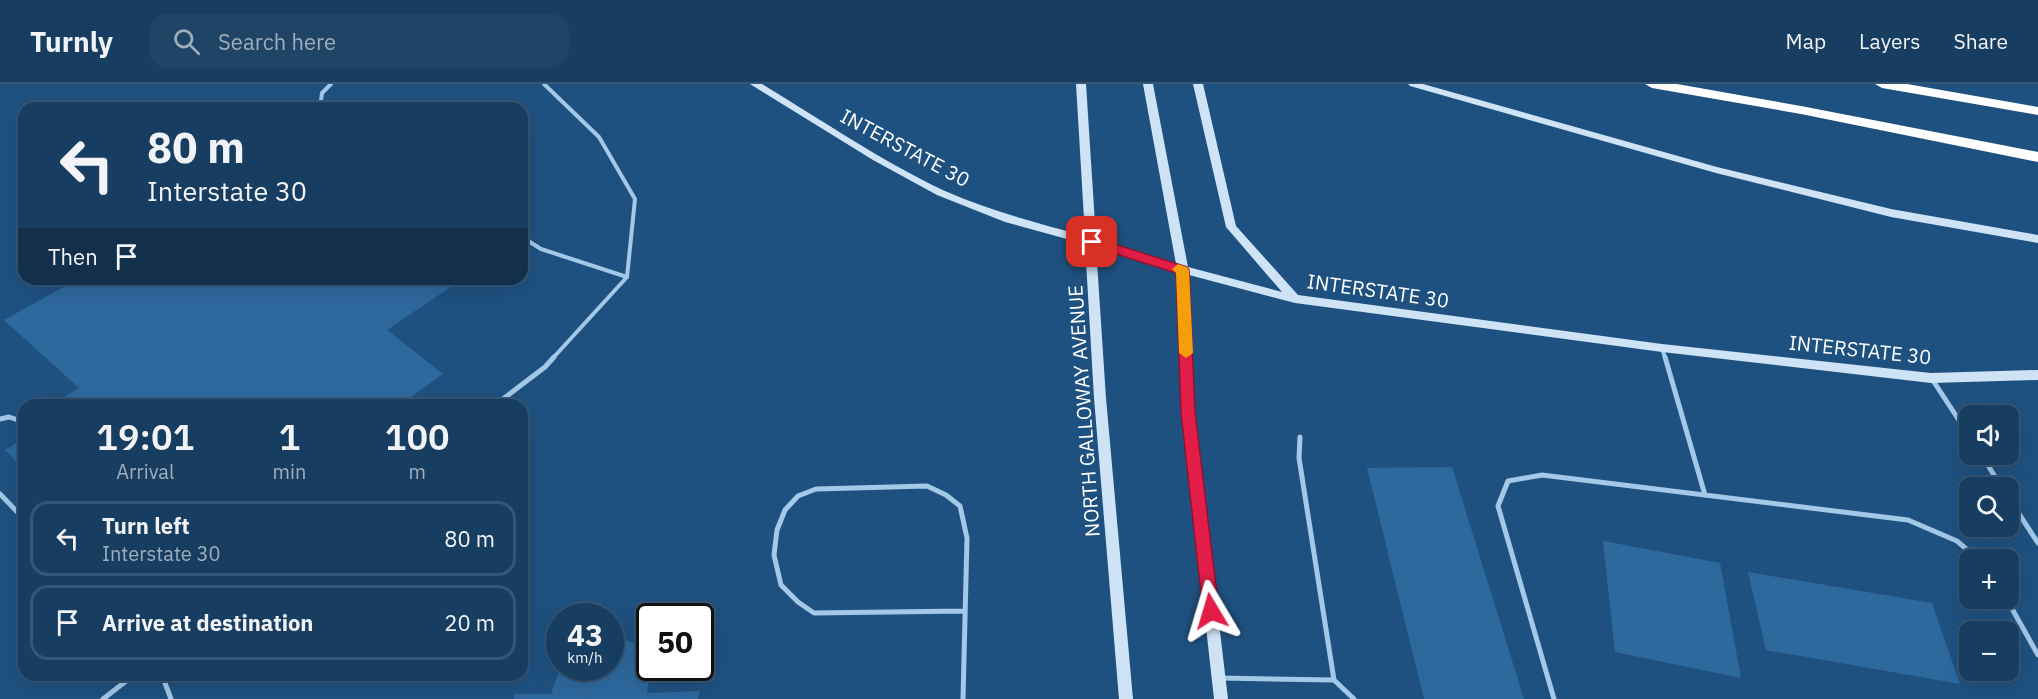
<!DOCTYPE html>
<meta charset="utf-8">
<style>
body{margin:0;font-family:"IBM Plex Sans",sans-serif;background:#204466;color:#f1f3f6;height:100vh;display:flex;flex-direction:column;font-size:22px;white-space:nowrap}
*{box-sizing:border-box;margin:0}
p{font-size:20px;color:#9eaebd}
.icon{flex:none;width:33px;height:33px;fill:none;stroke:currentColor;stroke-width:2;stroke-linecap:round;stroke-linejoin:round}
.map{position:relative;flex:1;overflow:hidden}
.sheet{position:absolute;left:18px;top:315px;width:510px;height:282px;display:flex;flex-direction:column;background:#173d60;border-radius:18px;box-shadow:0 6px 24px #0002,0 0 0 2px #365675}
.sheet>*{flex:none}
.hud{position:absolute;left:18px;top:18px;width:510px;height:183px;border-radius:18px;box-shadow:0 6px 24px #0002,0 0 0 2px #365675;background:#173d60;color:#f1f3f6;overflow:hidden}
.controls{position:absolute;left:1959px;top:321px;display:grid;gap:12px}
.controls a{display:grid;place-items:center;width:60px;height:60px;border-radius:12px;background:#173d60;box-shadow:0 6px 24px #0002,0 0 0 2px #365675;font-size:30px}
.speed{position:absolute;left:546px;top:519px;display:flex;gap:12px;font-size:30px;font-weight:700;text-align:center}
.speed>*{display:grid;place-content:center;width:78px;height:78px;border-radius:50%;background:#173d60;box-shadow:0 6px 24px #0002,0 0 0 2px #365675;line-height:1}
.speed small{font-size:15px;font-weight:400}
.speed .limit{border:3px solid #111;border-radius:9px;background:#fff;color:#111}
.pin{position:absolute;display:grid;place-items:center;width:51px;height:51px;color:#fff;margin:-26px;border-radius:12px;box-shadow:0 3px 9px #0006}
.me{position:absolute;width:66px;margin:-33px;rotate:353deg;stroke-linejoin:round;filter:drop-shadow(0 0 4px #0008)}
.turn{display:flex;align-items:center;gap:21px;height:126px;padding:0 30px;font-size:27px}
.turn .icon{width:78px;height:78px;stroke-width:2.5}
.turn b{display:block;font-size:42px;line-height:51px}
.then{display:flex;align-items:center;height:57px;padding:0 30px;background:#0003;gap:12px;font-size:22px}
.eta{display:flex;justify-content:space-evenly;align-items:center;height:102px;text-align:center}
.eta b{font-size:36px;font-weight:600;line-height:42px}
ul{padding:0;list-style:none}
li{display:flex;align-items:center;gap:18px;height:75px;margin:0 12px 9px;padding:0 18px;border:3px solid #365675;border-radius:18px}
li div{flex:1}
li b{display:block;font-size:22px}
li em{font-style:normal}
header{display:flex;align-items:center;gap:36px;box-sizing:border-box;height:84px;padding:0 30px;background:#173d60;border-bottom:2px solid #365675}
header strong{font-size:28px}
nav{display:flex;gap:33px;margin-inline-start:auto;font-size:21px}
.search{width:420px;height:54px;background:#204466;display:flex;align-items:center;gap:15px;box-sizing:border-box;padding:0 21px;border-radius:18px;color:#9eaebd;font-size:22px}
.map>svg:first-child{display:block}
.building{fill:#2e699e}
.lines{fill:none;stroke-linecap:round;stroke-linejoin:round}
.service-far1{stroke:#a3c8e8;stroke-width:4}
.service{stroke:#a3c8e8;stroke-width:5}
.secondary{fill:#cee3f6;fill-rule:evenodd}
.motorway{fill:#fff;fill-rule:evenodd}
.route{fill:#e11d48;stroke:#92132f;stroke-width:1.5}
.slow{fill:#f59e0b}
.labels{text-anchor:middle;stroke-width:6;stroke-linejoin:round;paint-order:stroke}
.street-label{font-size:20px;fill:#fff;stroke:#1f5180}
</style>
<header>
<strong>Turnly</strong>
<div class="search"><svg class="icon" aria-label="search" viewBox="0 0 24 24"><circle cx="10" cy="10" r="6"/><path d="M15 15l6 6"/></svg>Search here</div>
<nav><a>Map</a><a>Layers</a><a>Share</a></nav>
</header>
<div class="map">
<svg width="2038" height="615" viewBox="0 0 2038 615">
<rect width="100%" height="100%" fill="#1f5180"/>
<g class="building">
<path d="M78,195H443L452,202L387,246L443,290L400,321H64L59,316L79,304L4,236Z"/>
<path d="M24,354V386L5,366Z"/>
<path d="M1452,383L1524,615H1424L1367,384Z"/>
<path d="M1603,457L1720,479L1741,594L1615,568Z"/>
<path d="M1748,488L1932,519L1960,600L1766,566Z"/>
<path d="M619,554L634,559L645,568L650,584L647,609L700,607L698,615H514L515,610H551L560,584H610V555Z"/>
</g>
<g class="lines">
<g class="service-far1">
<path d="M544,0L599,53L635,115L627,193L553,274"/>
<path d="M320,24L322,9L331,0"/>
<path d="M522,153L541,165L627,193"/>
<path d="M1662,264L1665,274"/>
</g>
<g class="service">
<path d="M1665,273L1705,411"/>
<path d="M1932,295L1970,353"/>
<path d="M495,321L545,283L554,273"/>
<path d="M0,335L9,333L24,338"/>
<path d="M1300,353L1299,374L1334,596L1354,615"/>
<path d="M1981,370L2002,404"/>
<path d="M0,410L24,435"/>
<path d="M2008,413L2038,459"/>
<path d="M2006,514L2038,571"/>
<path d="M162,591L171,615"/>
<path d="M1220,594L1334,596"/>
<path d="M103,615L134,591"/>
<path d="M963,615L967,454L960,422L946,411L927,402L816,405L798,412L785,426L777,446L774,471L781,501L798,518L814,529L964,527"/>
<path d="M1554,615L1498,422L1508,397L1542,391L1908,436L1957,457L1979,476"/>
</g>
<g class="secondary">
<path d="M750,0H762C820,35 883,78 945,107C990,127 1038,139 1085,152L1076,0H1086L1096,155L1176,180L1143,0H1153L1188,183L1282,208L1226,143L1193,0H1203L1236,142L1298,211L1662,260L1931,289L2038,286V296L1931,299L1662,268L1295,219L1189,191L1194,328L1228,615H1214L1182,328L1178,188L1096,163L1106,314L1133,615H1119L1094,314L1085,160L1005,138L937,111L873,76Z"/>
<path d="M1408,0H1423L1717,83L1891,125L2038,151V159L1891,133L1716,89L1410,2Z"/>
</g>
<g class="motorway">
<path d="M1645,0H1677L1801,22L2038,68V78L1801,30L1652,4Z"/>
<path d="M1875,0H1907L2038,23V31L1882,4Z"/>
</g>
</g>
<path class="route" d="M1092,153L1187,183L1189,186L1195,328L1219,527L1217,532L1211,534L1206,532L1203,527L1181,328L1176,189L1088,161L1086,158Z"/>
<path class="slow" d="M1178,180L1187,183L1189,186L1193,269L1186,274L1179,269L1176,189L1172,185Z"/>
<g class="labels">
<g class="street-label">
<text transform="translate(905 64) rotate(28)" y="7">INTERSTATE 30</text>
<text transform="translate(1378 207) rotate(8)" y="7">INTERSTATE 30</text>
<text transform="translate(1860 266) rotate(6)" y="7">INTERSTATE 30</text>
<text transform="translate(1084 327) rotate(-94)" y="7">NORTH GALLOWAY AVENUE</text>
</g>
</g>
</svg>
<div class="controls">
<a><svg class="icon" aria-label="sound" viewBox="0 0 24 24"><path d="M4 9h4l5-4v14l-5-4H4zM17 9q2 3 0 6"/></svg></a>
<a><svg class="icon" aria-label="search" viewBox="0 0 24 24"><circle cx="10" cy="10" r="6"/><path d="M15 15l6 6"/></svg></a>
<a>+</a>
<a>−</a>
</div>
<div class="speed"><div>43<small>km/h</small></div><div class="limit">50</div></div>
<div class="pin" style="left:1092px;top:158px;background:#d93025"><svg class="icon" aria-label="arrive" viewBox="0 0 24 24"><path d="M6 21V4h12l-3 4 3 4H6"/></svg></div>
<svg class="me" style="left:1211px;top:527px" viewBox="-20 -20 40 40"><path d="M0-17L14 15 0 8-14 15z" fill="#e11d48" stroke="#fff" stroke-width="4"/></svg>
<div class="hud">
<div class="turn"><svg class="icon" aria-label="left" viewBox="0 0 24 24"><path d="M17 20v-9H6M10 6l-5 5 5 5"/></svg><div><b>80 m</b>Interstate 30</div></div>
<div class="then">Then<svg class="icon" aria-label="arrive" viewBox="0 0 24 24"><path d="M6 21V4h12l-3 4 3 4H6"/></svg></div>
</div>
<section class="sheet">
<div class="eta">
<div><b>19:01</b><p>Arrival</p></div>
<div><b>1</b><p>min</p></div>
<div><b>100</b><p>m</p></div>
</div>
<ul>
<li><svg class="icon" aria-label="left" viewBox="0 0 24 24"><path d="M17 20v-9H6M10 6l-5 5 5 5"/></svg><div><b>Turn left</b><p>Interstate 30</p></div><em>80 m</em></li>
<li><svg class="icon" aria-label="arrive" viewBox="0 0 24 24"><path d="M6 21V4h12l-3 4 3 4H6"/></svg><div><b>Arrive at destination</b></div><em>20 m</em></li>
</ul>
</section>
</div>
